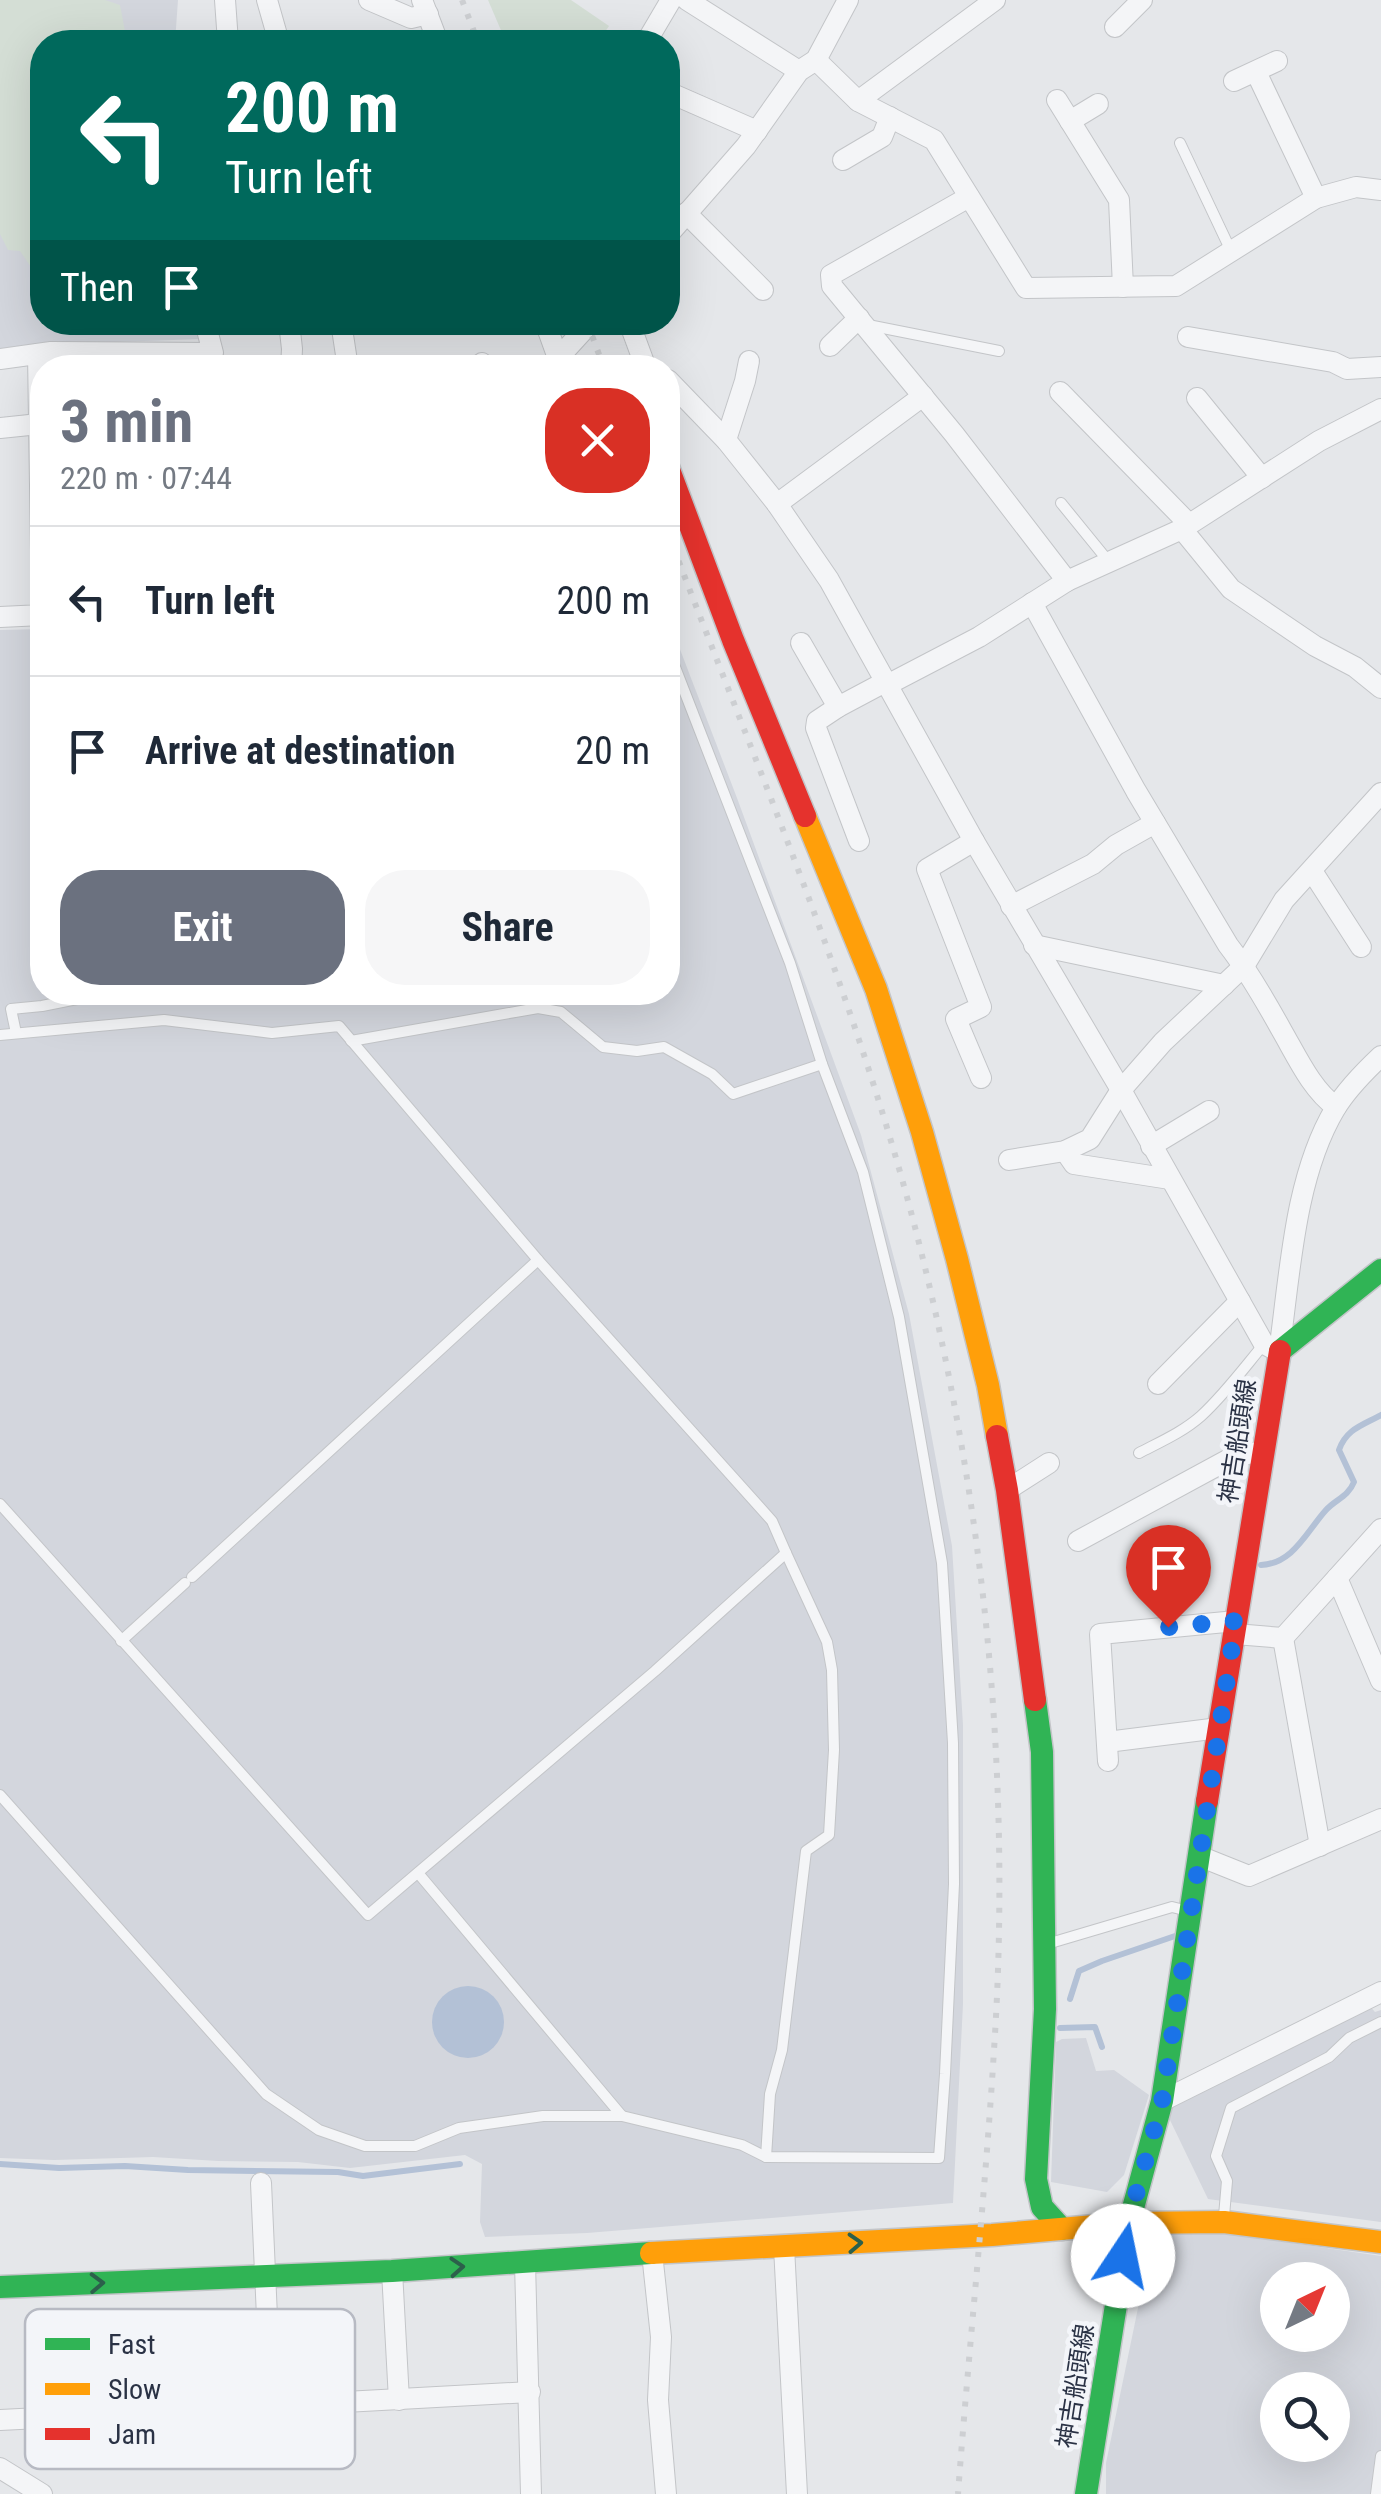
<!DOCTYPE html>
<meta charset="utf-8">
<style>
body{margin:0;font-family:"Roboto Condensed","Noto Sans JP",sans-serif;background:#f6f6f7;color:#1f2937;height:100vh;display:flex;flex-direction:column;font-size:38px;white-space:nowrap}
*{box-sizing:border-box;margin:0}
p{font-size:32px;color:#747a83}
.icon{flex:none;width:55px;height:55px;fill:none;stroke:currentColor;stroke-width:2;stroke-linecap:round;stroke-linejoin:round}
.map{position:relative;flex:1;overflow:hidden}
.sheet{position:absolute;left:30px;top:355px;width:650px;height:650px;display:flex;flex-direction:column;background:#fff;border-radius:40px;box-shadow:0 10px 40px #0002}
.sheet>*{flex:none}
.guide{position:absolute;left:30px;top:30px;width:650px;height:305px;border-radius:40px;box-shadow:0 10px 40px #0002;background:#00695c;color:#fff;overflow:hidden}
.needle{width:65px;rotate:43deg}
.buttons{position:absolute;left:1260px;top:2262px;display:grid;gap:20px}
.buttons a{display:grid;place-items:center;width:90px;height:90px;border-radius:50%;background:#fff;box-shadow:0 10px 40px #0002;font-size:50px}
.pin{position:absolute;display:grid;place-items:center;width:85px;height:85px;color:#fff;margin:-102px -42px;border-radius:50% 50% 50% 0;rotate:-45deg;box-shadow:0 0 10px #0007}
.pin .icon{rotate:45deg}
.me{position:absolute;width:110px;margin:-55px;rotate:11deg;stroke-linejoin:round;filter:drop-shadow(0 0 8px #0008)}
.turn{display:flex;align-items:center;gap:35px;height:210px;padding:0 30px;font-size:45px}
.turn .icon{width:130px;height:130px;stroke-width:2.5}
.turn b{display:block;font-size:70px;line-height:85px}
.then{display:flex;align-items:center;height:95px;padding:0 30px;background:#0003;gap:20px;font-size:38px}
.round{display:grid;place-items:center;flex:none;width:105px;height:105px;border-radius:40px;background:#f6f6f7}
.summary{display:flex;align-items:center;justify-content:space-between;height:170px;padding:0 30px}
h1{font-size:60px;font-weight:700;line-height:75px;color:#6b717f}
.primary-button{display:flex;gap:20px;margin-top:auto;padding:20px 30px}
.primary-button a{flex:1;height:115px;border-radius:40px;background:#6b717f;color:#fff;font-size:40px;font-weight:700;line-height:115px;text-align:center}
.primary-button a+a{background:#f6f6f7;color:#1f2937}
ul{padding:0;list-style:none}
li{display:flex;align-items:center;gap:30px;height:150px;padding:0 30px;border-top:2px solid #e0e1e3}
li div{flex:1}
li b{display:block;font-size:38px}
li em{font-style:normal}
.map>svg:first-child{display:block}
.built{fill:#d3d6dd;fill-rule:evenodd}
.green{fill:#d4ded5}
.water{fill:#b3c1d6}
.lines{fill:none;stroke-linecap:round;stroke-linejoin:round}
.stream{stroke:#b3c1d6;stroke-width:6}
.lane-casing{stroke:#c3c5c8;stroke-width:12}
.street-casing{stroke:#c3c5c8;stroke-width:22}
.fast-casing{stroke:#c3c5c8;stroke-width:25}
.slow-casing{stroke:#c3c5c8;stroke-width:25}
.jam-casing{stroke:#c3c5c8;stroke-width:25}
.lane{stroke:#f4f5f7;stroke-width:10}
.street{stroke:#f4f5f7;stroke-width:20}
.fast{stroke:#30b455;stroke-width:22}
.slow{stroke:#ff9f0a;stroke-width:22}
.jam{stroke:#e5322d;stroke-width:22}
.rail{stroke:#cdcfd2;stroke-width:6;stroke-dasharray:5 10;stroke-linecap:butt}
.oneway{stroke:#2c604b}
.route{stroke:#1a73e8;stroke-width:18;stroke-dasharray:0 32.4}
.labels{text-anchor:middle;stroke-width:9;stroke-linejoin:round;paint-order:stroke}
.street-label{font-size:25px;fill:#2a3245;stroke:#f3f5f9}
.key{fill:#f3f5f9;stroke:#b7bac3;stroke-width:2.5}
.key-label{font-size:28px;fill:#2a3245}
</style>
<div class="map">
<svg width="1381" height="2494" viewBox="0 0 1381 2494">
<rect width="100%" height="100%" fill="#e5e7ea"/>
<g class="built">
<path d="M0,0H178L175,42H42V322L198,323L202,339L30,345L0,355Z"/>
<path d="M668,618L737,798L861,1135L909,1314L952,1546L963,1725V2004L953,2203L587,2233L485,2237L480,2222L482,2164L465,2155L350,2168L298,2162L218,2161L153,2157L54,2160L0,2158V630L42,629V992H668Z"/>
<path d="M1369,2005L1375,2012L1381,2010V2222L1208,2199L1169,2118L1173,2103Z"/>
<path d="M1086,2038L1096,2071L1114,2070L1149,2095L1124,2175L1107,2192L1051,2182L1056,2042L1062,2039Z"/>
<path d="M1172,2232L1230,2234L1381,2256V2494H1106V2463L1150,2250L1166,2247L1173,2243ZM1278,2280H1332V2335H1278ZM1278,2390H1332V2445H1278Z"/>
</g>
<g class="green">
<path d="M0,0H105L120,5L127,42H42V322L81,323L43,326L33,270L20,251L8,250L0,234Z"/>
<path d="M488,0H571L609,26L598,42H506Z"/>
</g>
<circle class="water" cx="468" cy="2022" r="36"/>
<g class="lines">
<g class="stream">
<path d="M1261,1565C1293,1564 1307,1531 1326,1510C1336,1499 1348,1497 1354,1482L1339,1450C1346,1429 1363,1425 1381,1415"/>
<path d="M1070,1999L1079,1971L1102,1961L1175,1936"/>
<path d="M1060,2028L1095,2027L1102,2047"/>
<path d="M0,2164L59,2168L125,2166L188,2170L338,2172L363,2176L460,2164"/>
</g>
<defs>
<g id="lane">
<path d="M1180,143L1231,251"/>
<path d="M868,325L999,351"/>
<path d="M1061,503L1109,562"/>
<path d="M16,1033L11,1009L42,1006L112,992"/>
<path d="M0,1035L164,1020L272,1033L339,1026L538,1260L192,1577"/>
<path d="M351,1041L538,1008L561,1012L603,1047L637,1051L664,1047L712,1074L733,1094L822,1064"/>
<path d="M1139,1453C1160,1442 1183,1432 1201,1416C1224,1395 1244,1368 1264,1344"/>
<path d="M0,1504L368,1915L655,1671L786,1553L772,1521L538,1260"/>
<path d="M121,1641L185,1583"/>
<path d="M0,1795L266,2094L319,2130L365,2146H415L459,2128L543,2116H622L742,2145L766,2157L939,2158L945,2074L954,1884L953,1743L942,1563L899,1317L863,1172L822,1064L790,963L668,649"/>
<path d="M418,1873L622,2116"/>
<path d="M1047,1944L1172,1907L1184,1910"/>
<path d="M766,2157L770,2094L782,2050L806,1851L829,1835L834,1750L832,1670L827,1642L786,1553"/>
<path d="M1224,2216L1227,2181L1216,2156L1231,2108L1329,2057L1349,2038L1381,2022"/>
<path d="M1376,2494L1381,2456"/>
</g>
<g id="street">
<path d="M225,0L228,42"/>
<path d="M267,0L279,42"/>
<path d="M369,0L411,18L428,14"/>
<path d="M422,0L438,42"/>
<path d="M687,0L799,71"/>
<path d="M1115,27L1142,0"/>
<path d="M648,39L671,0"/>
<path d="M816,60L858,101L995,0"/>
<path d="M1256,72L1316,198"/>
<path d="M1234,81L1277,61"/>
<path d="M668,92L757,131"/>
<path d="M1057,100L1119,200L1123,287"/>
<path d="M858,101L934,140L1026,288L1176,286L1316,198L1356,187L1381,190"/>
<path d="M1070,121L1098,104"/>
<path d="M843,160L882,137L890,117"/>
<path d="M969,197L831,275L832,286L954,434L1067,581"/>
<path d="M686,213L763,290"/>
<path d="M668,235L746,146L799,71L816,60L848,0"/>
<path d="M289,322L292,349L291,368"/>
<path d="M341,322L348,368"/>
<path d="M545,322L558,358"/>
<path d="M629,322L646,368"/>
<path d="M1188,337L1333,362L1347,369L1381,367"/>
<path d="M830,346L859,318"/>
<path d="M0,359L51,352L213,353L205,322"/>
<path d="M482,363L484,368"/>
<path d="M549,368L591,322"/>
<path d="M668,380L726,440L777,504L829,580L974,841L1121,1090L1264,1344L1279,1352C1290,1275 1294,1178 1335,1109C1347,1089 1364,1072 1381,1056"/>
<path d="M1060,392L1189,524"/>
<path d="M1197,398L1262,478"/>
<path d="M0,428L39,424"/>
<path d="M726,440L745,381L749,361"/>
<path d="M777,504L923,396"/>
<path d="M1182,529L1231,589L1315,646L1355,667L1381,688"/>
<path d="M1032,603L1136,791L1228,945C1249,972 1266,1002 1282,1031C1297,1057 1312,1090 1336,1107"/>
<path d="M0,617L42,615L38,354"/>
<path d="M801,643L838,707"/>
<path d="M887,685L979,637L1067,581L1182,529L1319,441L1381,409"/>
<path d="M859,841L816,728L817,721L838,707L885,682"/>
<path d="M974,841L927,869L981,1007L956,1019L981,1078"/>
<path d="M1312,871L1361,947"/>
<path d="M1011,906L1093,864L1116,845L1155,823"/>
<path d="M1034,945L1224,985"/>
<path d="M1151,1146L1209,1111"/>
<path d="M1065,1151L1074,1164L1170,1179"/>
<path d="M1009,1160L1065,1151L1090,1139L1121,1090L1163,1042L1244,966L1284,900L1381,793"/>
<path d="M1158,1384L1240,1301"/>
<path d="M1007,1490L1049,1463"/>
<path d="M1078,1541L1233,1457L1263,1451"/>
<path d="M1337,1578L1381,1681"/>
<path d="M1235,1634L1283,1638L1381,1529"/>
<path d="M1283,1638L1320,1846"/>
<path d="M1107,1742L1219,1728"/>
<path d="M1108,1761L1100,1634L1236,1621"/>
<path d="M1199,1856L1249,1876L1381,1819"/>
<path d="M1162,2101L1381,1992"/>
<path d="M261,2183L271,2406"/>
<path d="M784,2247L797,2494"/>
<path d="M652,2253L661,2337L658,2400L666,2494"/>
<path d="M525,2263L531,2494"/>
<path d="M392,2271L399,2400"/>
<path d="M0,2420L156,2412L179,2416L271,2406L530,2392"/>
<path d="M0,2468L42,2494"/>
</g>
<g id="fast">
<path d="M1280,1351L1381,1270"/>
<path d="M1035,1700L1042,1752L1045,2009L1036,2179L1042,2207L1062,2229"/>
<path d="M0,2287L392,2271L651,2253"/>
<path d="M1086,2494L1129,2223L1162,2101L1207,1801"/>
</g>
<g id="slow">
<path d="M805,816L876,989L922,1132L957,1259L988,1385L997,1436"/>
<path d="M651,2253L992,2235L1129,2223L1224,2222L1381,2242"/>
</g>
<g id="jam">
<path d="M668,467L733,640L805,816"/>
<path d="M997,1436L1007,1490L1035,1700"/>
<path d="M1207,1801L1280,1351"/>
</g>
</defs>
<use href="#lane" class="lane-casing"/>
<use href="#street" class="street-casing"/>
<use href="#fast" class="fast-casing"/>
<use href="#slow" class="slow-casing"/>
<use href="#jam" class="jam-casing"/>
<use href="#lane" class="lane"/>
<use href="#street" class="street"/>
<use href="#fast" class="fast"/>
<use href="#slow" class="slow"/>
<use href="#jam" class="jam"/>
<g class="rail">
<path d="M462,0L478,42"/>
<path d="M587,322L604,368"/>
<path d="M668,533C749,747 840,959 902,1179C940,1315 967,1456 983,1596C1000,1746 1004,1900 994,2050C985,2198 969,2346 958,2494"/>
</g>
</g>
<defs><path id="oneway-chevron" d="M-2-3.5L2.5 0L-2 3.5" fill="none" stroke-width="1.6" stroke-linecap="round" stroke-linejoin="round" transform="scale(2.5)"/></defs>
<g class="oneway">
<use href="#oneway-chevron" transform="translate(855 2243) rotate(-3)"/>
<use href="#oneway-chevron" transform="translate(457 2267) rotate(-4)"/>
<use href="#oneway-chevron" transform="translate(97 2283) rotate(-2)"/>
</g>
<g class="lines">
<path class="route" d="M1123,2256L1128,2223L1162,2102L1236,1621L1168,1627"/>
</g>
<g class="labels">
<g class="street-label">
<text transform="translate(1237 1441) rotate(-81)" y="9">神吉船頭線</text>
<text transform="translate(1075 2386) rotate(-81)" y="9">神吉船頭線</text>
</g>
</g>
<rect x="25" y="2309" width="330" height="160" rx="15" class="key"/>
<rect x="45" y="2338" width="45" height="12" fill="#30b455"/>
<rect x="45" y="2383" width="45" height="12" fill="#ff9f0a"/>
<rect x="45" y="2428" width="45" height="12" fill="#e5322d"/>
<g class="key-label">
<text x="108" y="2354">Fast</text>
<text x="108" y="2399">Slow</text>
<text x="108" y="2444">Jam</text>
</g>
</svg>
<div class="buttons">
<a><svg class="needle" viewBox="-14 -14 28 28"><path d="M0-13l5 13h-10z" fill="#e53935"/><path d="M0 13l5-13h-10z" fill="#747a83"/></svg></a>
<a><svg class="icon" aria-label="search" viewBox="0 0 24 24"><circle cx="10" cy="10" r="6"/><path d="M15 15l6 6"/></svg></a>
</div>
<div class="pin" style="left:1168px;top:1627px;background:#d93025"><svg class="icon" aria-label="arrive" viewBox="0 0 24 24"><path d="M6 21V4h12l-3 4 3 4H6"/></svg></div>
<svg class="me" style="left:1123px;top:2256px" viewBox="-20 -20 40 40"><circle r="19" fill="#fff"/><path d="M0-13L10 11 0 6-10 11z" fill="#1a73e8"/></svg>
<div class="guide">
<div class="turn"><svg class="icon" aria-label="left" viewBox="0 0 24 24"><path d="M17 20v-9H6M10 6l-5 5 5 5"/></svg><div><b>200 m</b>Turn left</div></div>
<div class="then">Then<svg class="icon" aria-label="arrive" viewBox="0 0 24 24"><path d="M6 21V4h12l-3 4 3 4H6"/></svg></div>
</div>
<section class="sheet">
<div class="summary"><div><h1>3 min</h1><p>220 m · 07:44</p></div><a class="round" style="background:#d93025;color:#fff"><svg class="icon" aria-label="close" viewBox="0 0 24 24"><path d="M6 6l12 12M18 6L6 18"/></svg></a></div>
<ul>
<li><svg class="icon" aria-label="left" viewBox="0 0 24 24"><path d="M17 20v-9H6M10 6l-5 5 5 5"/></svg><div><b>Turn left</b></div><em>200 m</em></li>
<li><svg class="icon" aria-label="arrive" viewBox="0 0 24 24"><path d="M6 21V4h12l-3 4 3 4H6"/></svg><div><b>Arrive at destination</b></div><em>20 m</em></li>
</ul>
<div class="primary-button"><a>Exit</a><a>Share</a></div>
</section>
</div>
